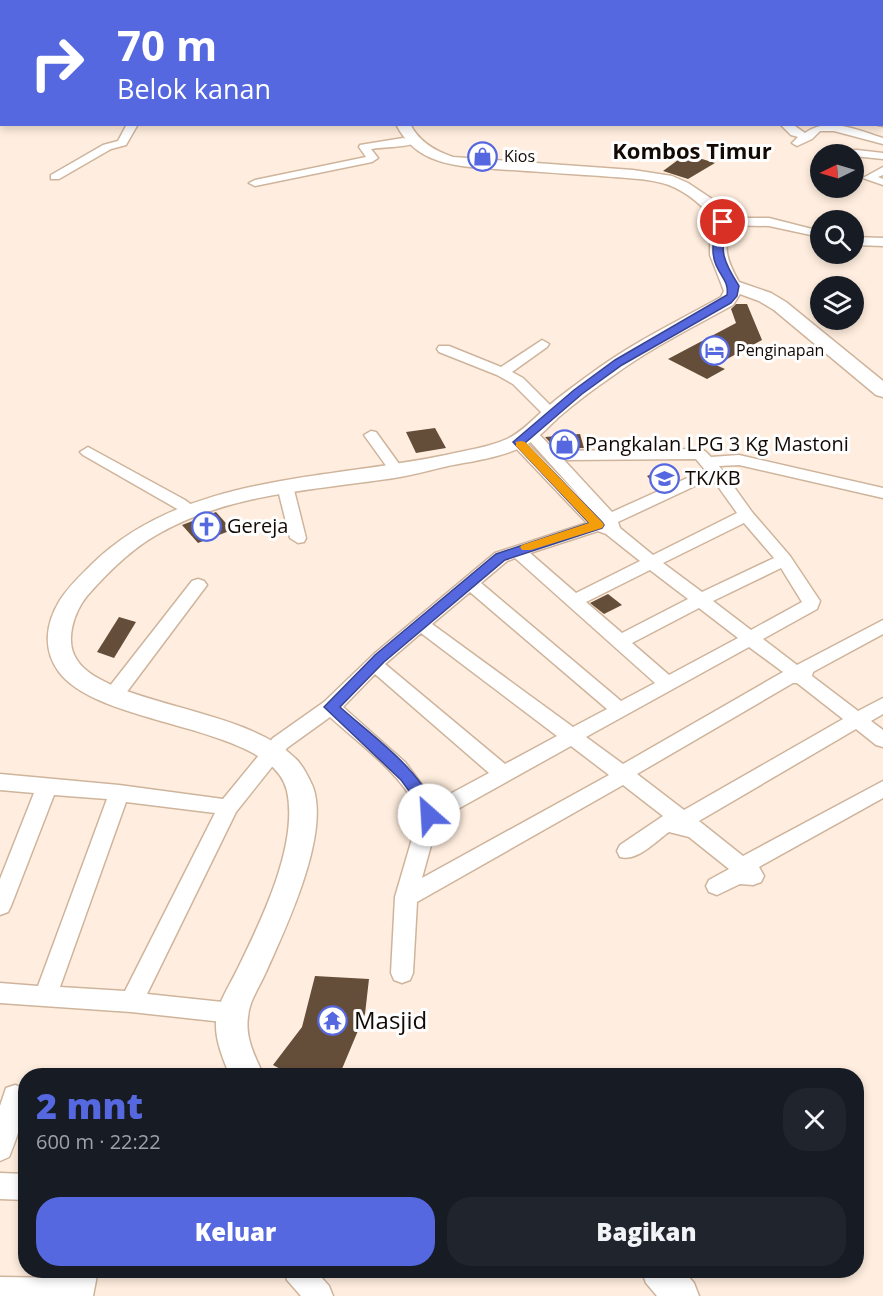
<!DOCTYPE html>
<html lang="id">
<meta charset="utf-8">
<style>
body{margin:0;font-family:"Open Sans",sans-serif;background:#20242c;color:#f1f3f6;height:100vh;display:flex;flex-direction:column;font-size:22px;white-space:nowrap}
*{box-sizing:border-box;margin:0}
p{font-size:20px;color:#9ea1a6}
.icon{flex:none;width:33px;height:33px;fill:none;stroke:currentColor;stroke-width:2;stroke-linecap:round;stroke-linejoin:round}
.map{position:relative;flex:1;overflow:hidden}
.sheet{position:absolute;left:18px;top:1068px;width:846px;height:210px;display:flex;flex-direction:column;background:#171b24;border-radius:24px;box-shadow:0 3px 9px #0003}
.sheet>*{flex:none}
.hud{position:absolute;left:0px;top:0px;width:884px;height:126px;box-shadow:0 3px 9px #0003;background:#5668df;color:#fff;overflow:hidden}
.needle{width:39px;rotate:265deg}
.fabs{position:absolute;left:810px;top:144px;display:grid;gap:12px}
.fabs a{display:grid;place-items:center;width:54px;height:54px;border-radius:50%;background:#171b24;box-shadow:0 3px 9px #0003;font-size:30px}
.pin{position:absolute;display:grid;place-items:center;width:51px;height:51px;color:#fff;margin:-26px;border:3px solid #fff;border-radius:50%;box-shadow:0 2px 6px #0007}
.me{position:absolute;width:66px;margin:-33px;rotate:334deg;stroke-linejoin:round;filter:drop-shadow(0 0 4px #0008)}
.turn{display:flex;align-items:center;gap:21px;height:126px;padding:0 18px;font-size:27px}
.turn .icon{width:78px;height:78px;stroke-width:2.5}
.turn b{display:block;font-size:42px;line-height:51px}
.round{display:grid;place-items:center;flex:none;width:63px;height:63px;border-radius:24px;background:#20242c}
.head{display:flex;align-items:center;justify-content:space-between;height:102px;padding:0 18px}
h1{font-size:36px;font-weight:800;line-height:45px;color:#5668df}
.cta{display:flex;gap:12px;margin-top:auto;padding:12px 18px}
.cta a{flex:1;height:69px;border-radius:24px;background:#5668df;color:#fff;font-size:24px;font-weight:800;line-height:69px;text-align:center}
.cta a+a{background:#20242c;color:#f1f3f6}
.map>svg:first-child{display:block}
.building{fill:#654e39}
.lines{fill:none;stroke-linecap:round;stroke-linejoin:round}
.minor-casing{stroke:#cfb49c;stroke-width:3}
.tertiary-casing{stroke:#cfb49c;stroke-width:3}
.minor{fill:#fff;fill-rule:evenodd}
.tertiary{fill:#fff;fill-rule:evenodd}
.route{fill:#5668df;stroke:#384491;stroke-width:1.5}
.slow{fill:#f59e0b}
.labels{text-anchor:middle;stroke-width:6;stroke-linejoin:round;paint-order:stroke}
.far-poi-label{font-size:16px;fill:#130a04;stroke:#fefefe;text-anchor:start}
.poi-label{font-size:20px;fill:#130a04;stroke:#fefefe;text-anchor:start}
.far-district-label{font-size:22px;font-weight:bold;fill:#130a04;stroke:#fefefe}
.near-poi-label{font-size:24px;fill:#130a04;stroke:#fefefe;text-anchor:start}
</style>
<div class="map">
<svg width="883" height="1296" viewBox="0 0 883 1296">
<rect width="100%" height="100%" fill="#ffeedf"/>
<g class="building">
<path d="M686,154L715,163L688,179L663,171Z"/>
<path d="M736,304H747L762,340L716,365L725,369L707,379L668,359L736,323L731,309Z"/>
<path d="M435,428L446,448L416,453L406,432Z"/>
<path d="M580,434L584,448L556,449L545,437Z"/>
<path d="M666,468L680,479L658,489L647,476Z"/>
<path d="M216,512L232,530L198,543L182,525Z"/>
<path d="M608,594L622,605L604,614L590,603Z"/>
<path d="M119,617L136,622L114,658L97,652Z"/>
<path d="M315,976L369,979L365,1014L339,1076H293L273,1065L302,1027Z"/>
</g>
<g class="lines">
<defs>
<g id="minor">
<rect x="45" y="0" width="8" height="2"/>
<path d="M325,0H334L324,2Z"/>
<path d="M366,0H375L365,2Z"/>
<path d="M740,0H749L750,2H741Z"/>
<rect x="0" y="2" width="2" height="6"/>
<rect x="882" y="42" width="1" height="7"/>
<rect x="882" y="96" width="1" height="6"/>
<path d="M882,120L883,126L878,125L882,124Z"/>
<path d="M127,124H138L126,145L111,149L59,179H51V175L103,145L118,141Z"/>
<path d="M780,124H792L805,133C828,116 857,130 883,138V144L834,131H820L812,139L797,146L792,143L798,137L791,135Z"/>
<path d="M403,138L417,142C411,147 382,147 371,149L378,158L372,162L255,186L249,183L255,180L366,157L359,147L360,145Z"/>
<path d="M857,150L883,153V159L834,154L839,151Z"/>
<path d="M883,167V175L878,177L883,179V185L863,178Z"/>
<path d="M723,218H769L820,231V237L769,226L719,225V219Z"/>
<path d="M854,237L883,238V246L854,245Z"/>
<path d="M542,340L549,344L547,347L512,372L523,378L556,411L558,414L551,418L546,417L513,384L497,375L439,352L437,349L439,346H449L501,367Z"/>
<path d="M531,430L536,431L555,451L700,449L705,451L711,457L739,455L883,488V498L739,465L719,466L752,512L790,556L820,601L817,609L763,639L797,665L883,620V634L813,672L812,676L858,711L883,698V714L871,721L883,730V747L876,745L856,729L699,821L743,856L883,781V798L759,867L764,876L761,882L753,885L740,884L717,895L709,892L706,886L709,880L729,869L689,837L669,832C656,841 637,862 620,857L617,851L620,845L663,816L623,785L417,902L413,973L410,980L402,983L394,980L391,973L395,897L419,815C408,778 358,743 330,717L287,748L236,812L147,994L232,1003L240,1006L244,1013L240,1020L232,1023L131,1012L0,1003V983L38,986L107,799L54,795L11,906L8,912L0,915V879L34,793L0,790V774L119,785L223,799L273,738L324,702L374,654L495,553L587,523L510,442L513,439H523L584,501L526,437L524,434ZM696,459L705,470L612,512L564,460ZM712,478L737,513L653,555L620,528L618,522ZM744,523L774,558L702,592L663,563ZM598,531L606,534L640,561L576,593L530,553ZM515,558L655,683L621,701L481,583L507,561ZM781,568L802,602L751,630L713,601ZM650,570L688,599L622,633L586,602ZM470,592L607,709L573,727L432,624ZM699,608L738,638L669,675L632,643ZM421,633L557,736L505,764L385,664ZM749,647L783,672L623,764L586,737ZM375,674L489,773L435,802L405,762L343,707ZM793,683H797L843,719L684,810L637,774ZM571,746L609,775L422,878L438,820ZM126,802L215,813L125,991L60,987Z"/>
<path d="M371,431L376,432L402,468L405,471L402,474H392L364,435Z"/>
<path d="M88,447L185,500L200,511L192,516L186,514L83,455L80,452Z"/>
<path d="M285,481L293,486L306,538L304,542L298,543L290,538L277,486Z"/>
<path d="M198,579L204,581L207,585L120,701L113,703L106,701L104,696L106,691L192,581Z"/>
<path d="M15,1085L24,1088C30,1103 15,1143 9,1157L0,1161V1106L6,1088Z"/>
<path d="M0,1173L26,1174V1200L0,1199Z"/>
<path d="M71,1270H98L93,1296H0V1277L70,1278Z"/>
<path d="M284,1270H315L329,1286L333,1296H301L287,1280Z"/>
</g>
<g id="tertiary">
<path d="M52,0H72L51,2Z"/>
<path d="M241,0H255L256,2H242Z"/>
<rect x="0" y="6" width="2" height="8"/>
<path d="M396,124H410C419,142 435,151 453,157L633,170L672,176L688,183L718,203L731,222C723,249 726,259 739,282L771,293L786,302L883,381V397L876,395L774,310L759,301L740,294L733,305C693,327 651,348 614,375C595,388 576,402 559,417C547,428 537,440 522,447C499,458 473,461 448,466C430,470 413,475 394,478C316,490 231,493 160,533C132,548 108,572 87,596C74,612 64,641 77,660C85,673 103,681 116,687C169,709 255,719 295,758C302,764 309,778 313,787C330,835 286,927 266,972C260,986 249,1001 248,1017C245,1038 255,1057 264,1076H230C223,1059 215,1040 216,1022C217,1003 229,987 237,970C260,923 299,845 287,791C272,724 101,728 59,672C42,649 46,623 60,600C69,586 81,575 92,564C184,474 328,480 446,455C466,450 487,448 507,439C522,432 532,420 545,409C562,394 581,381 600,367C638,340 680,320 721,297L724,291L710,255V241L715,222C705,207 687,192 669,185C648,178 623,178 601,176C565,174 530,171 495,169C456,166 416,165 396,124Z"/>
<path d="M641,1270H683L694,1283L699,1296H657L646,1283Z"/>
</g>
</defs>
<use href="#minor" class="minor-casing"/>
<use href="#tertiary" class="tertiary-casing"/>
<use href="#minor" class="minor"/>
<use href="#tertiary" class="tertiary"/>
</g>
<path class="route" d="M723,219L727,222C719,251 723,261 739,286L737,296L731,303L622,365L582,394L525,443L602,522L604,525L602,528L505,560L384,662L340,707C372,736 425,772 437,815L434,819H424L418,803L401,780L324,707L375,655L496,554L589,523L513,442L574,390L615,360L727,295C729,282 721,277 716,265C710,251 714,236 718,222Z"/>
<path class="slow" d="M521,441L525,442L602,522L604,525L602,528L531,550H522L520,547L522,545L589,523L516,446V442Z"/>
<defs>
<symbol id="shop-ring" viewBox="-11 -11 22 22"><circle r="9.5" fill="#fefefe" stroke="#5668df" stroke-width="1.5"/><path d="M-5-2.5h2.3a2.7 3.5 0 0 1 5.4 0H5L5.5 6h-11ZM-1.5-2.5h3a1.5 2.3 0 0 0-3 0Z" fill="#5668df"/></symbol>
<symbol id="hotel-ring" viewBox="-11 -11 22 22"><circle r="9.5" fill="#fefefe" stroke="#5668df" stroke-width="1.5"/><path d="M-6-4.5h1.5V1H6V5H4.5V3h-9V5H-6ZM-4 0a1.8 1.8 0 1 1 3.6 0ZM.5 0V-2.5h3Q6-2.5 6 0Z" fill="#5668df"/></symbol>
<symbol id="school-ring" viewBox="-11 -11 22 22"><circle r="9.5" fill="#fefefe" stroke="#5668df" stroke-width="1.5"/><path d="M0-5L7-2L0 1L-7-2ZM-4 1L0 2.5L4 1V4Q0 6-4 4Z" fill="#5668df"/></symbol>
<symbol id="church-ring" viewBox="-11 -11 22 22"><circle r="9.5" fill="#fefefe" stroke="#5668df" stroke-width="1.5"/><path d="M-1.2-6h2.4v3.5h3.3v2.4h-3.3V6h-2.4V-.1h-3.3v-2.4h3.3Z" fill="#5668df"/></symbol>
<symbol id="temple-ring" viewBox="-11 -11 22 22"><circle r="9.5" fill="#fefefe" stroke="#5668df" stroke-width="1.5"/><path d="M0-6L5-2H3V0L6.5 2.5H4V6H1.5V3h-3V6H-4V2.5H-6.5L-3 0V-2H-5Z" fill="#5668df"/></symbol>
</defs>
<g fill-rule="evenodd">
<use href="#shop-ring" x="466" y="140" width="33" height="33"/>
<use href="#hotel-ring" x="698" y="334" width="33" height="33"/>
<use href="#shop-ring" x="548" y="428" width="33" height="33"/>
<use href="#school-ring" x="648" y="462" width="33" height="33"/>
<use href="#church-ring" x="190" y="510" width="33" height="33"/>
<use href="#temple-ring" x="316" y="1004" width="33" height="33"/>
</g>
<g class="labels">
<g class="far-poi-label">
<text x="504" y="162">Kios</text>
<text x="736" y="356">Penginapan</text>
</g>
<g class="poi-label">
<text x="585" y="451">Pangkalan LPG 3 Kg Mastoni</text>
<text x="685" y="485">TK/KB</text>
<text x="227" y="533">Gereja</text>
</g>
<g class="far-district-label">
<text x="692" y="159">Kombos Timur</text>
</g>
<g class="near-poi-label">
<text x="354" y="1029">Masjid</text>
</g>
</g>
</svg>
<div class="fabs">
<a><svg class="needle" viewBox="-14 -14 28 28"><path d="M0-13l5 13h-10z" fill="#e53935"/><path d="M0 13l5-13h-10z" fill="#9ea1a6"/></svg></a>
<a><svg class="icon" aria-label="search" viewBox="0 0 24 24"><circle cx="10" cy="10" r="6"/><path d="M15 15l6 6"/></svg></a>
<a><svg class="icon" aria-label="layers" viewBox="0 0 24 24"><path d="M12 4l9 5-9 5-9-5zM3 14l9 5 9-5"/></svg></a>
</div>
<div class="pin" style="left:723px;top:222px;background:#d93025"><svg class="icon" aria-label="arrive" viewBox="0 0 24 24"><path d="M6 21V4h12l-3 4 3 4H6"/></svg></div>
<svg class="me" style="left:429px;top:815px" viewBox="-20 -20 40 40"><circle r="19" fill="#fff"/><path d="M0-13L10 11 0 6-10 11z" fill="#5668df"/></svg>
<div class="hud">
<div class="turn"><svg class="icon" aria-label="right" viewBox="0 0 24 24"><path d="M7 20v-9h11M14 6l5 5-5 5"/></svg><div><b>70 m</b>Belok kanan</div></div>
</div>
<section class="sheet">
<div class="head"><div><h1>2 mnt</h1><p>600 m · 22:22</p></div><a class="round"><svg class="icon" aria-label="close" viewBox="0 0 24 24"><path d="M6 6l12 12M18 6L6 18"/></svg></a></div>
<div class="cta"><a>Keluar</a><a>Bagikan</a></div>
</section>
</div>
